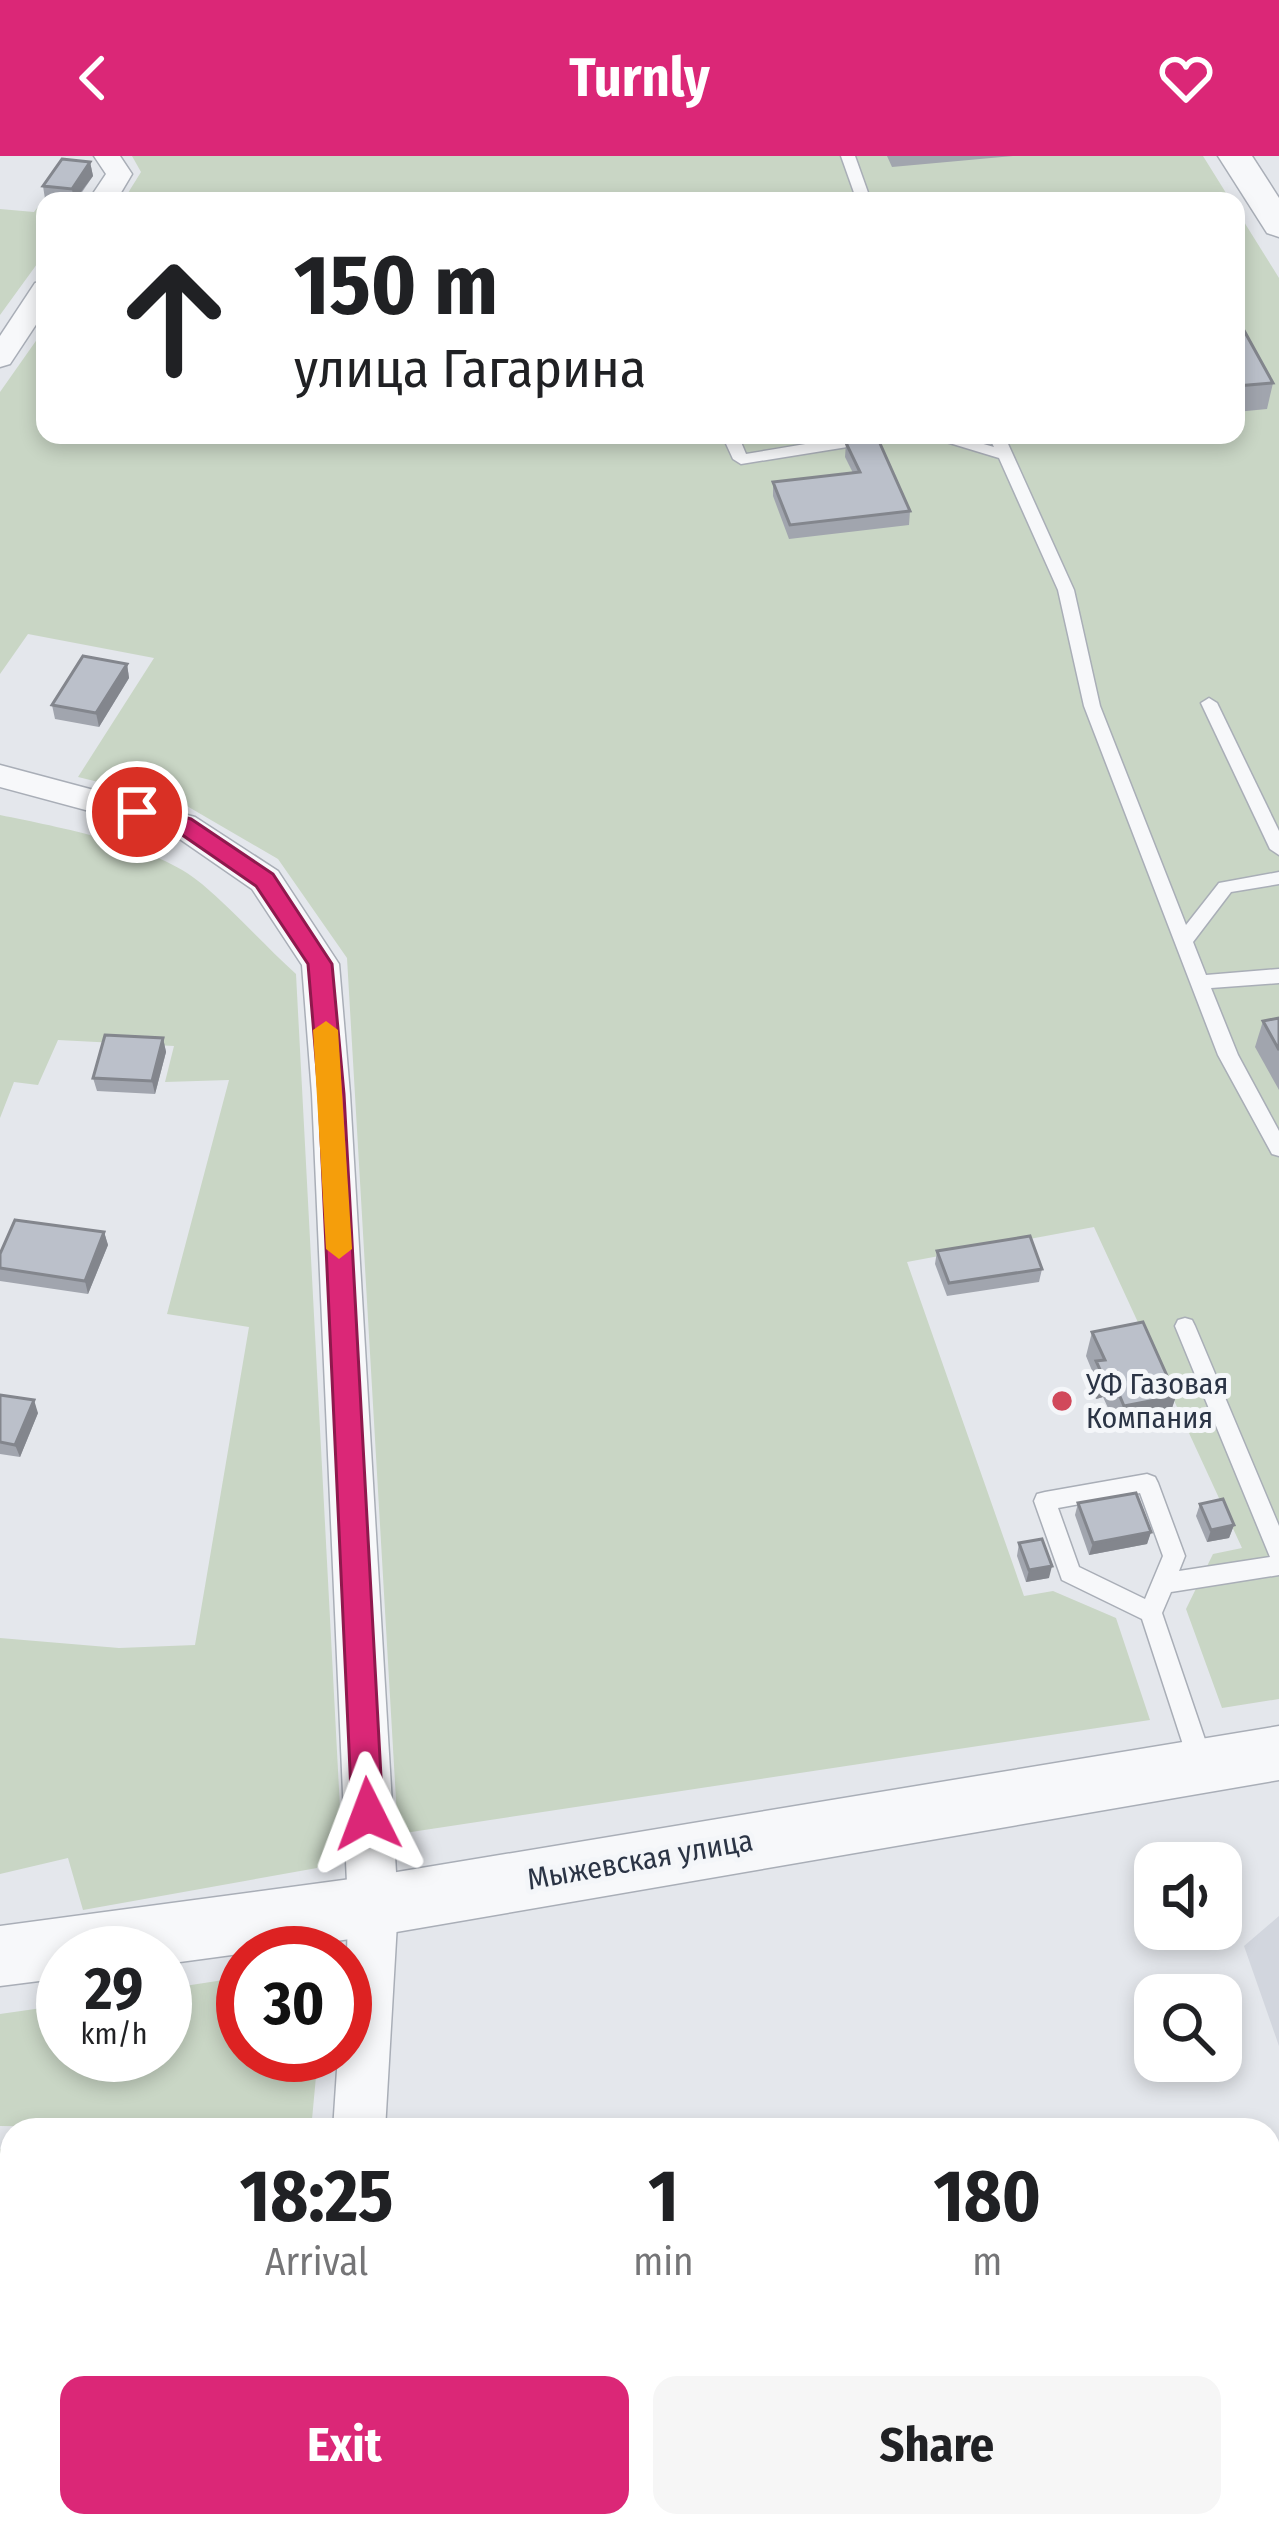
<!DOCTYPE html>
<meta charset="utf-8">
<style>
body{margin:0;font-family:"Fira Sans Condensed",sans-serif;background:#f6f6f6;color:#202124;height:100vh;display:flex;flex-direction:column;font-size:45px;white-space:nowrap}
*{box-sizing:border-box;margin:0}
p{font-size:39px;color:#757577}
.icon{flex:none;width:66px;height:66px;fill:none;stroke:currentColor;stroke-width:2;stroke-linecap:round;stroke-linejoin:round}
.map{position:relative;flex:1;overflow:hidden}
.panel{position:absolute;left:0px;top:1962px;width:1281px;height:420px;display:flex;flex-direction:column;background:#fff;border-radius:36px 36px 0 0;box-shadow:0 6px 18px #0003}
.panel>*{flex:none}
.banner{position:absolute;left:36px;top:36px;width:1209px;height:252px;border-radius:24px;box-shadow:0 6px 18px #0003;background:#fff;color:#202124;overflow:hidden}
.tools{position:absolute;left:1134px;top:1686px;display:grid;gap:24px}
.tools a{display:grid;place-items:center;width:108px;height:108px;border-radius:24px;background:#fff;box-shadow:0 6px 18px #0003;font-size:60px}
.speed{position:absolute;left:36px;top:1770px;display:flex;gap:24px;font-size:60px;font-weight:700;text-align:center}
.speed>*{display:grid;place-content:center;width:156px;height:156px;border-radius:50%;background:#fff;box-shadow:0 6px 18px #0003;line-height:1}
.speed small{font-size:30px;font-weight:400}
.speed .limit{border:18px solid #d22;background:#fff;color:#111}
.pin{position:absolute;display:grid;place-items:center;width:102px;height:102px;color:#fff;margin:-51px;border:6px solid #fff;border-radius:50%;box-shadow:0 3px 12px #0007}
.me{position:absolute;width:132px;margin:-66px;rotate:357deg;stroke-linejoin:round;filter:drop-shadow(0 0 9px #0008)}
.turn{display:flex;align-items:center;gap:42px;height:252px;padding:0 60px;font-size:54px}
.turn .icon{width:156px;height:156px;stroke-width:2.5}
.turn b{display:block;font-size:84px;line-height:102px}
.eta{display:flex;justify-content:space-evenly;align-items:center;height:204px;text-align:center}
.eta b{font-size:72px;font-weight:700;line-height:84px}
.cta{display:flex;gap:24px;margin-top:auto;padding:24px 60px}
.cta a{flex:1;height:138px;border-radius:24px;background:#db2777;color:#fff;font-size:48px;font-weight:700;line-height:138px;text-align:center}
.cta a+a{background:#f6f6f6;color:#202124}
header{display:flex;justify-content:space-between;align-items:center;height:156px;padding:0 60px;background:#db2777;color:#fff;font-size:54px;font-weight:700}
.map>svg:first-child{display:block}
.built{fill:#d2d6de}
.green{fill:#c9d6c5}
.lines{fill:none;stroke-linecap:round;stroke-linejoin:round}
.service-casing{stroke:#a9aeb7;stroke-width:3}
.minor-casing{stroke:#a9aeb7;stroke-width:3}
.tertiary-casing{stroke:#a9aeb7;stroke-width:3}
.service{fill:#f7f8fa;fill-rule:evenodd}
.minor{fill:#f7f8fa;fill-rule:evenodd}
.tertiary{fill:#f7f8fa;fill-rule:evenodd}
.wall{fill:#a1a5ae}
.shaded-wall{fill:#83868d}
.building{fill:#bbc0ca;stroke:#83868d;stroke-width:3}
.route{fill:#db2777;stroke:#8e194d;stroke-width:3}
.slow{fill:#f59e0b}
.poi-dot{fill:#d1495b;stroke:#f4f6f9;stroke-width:4.5}
.labels{text-anchor:middle;stroke-width:10;stroke-linejoin:round;paint-order:stroke}
.poi-label{font-size:30px;fill:#2b3445;stroke:#f4f6f9;text-anchor:start}
.street-label{font-size:30px;fill:#2b3445;stroke:#f4f6f9}
</style>
<header><svg class="icon" aria-label="back" viewBox="0 0 24 24"><path d="M15 5l-7 7 7 7"/></svg>Turnly<svg class="icon" aria-label="heart" viewBox="0 0 24 24"><path d="M12 20l-8-8c-3-5 5-10 8-4 3-6 11-1 8 4z"/></svg></header>
<div class="map">
<svg width="1279" height="2382" viewBox="0 0 1279 2382">
<rect width="100%" height="100%" fill="#e4e7ec"/>
<path class="built" d="M1279,1760V1890L1244,1790Z"/>
<g class="green">
<path d="M132,0H1203L1231,45H123L141,16Z"/>
<path d="M42,46L45,97L0,159V53L34,56Z"/>
<path d="M1236,53L1279,122V1543L1222,1552L1186,1453L1213,1398L1242,1392L1094,1071L907,1106L1024,1440L1053,1435L1116,1462L1150,1564L398,1678L347,802L278,703L180,646L78,621L154,502L28,478L0,518V236L45,172V279H1236Z"/>
<path d="M0,659C58,671 157,689 202,728C235,756 264,789 296,818L341,1671L317,1712L83,1754L68,1702L0,1718V1482L119,1492L195,1489L249,1171L167,1158L229,924L165,926L174,890L58,884L38,929L14,926L0,962Z"/>
<path d="M243,1821V1899H318L311,1974L0,1970V1858L63,1849V1899H165V1833Z"/>
<path d="M0,1993L12,1994V2370H266L265,2382H0Z"/>
<path d="M761,2370H1165L1170,2382H766Z"/>
</g>
<g class="lines">
<defs>
<g id="service">
<path d="M841,0H855L871,45H857Z"/>
<path d="M722,279H738L746,298C831,284 910,266 994,291L988,279H1004L1074,434L1100,550L1186,769L1219,727L1279,716V728L1231,736L1193,786L1206,819L1279,813V827L1211,832L1238,899L1279,975V1000L1272,998L1218,899L1190,826L1084,550L1058,434L999,302L933,282L866,288L741,308L733,303Z"/>
<path d="M1209,542L1217,547L1279,675V699L1270,693L1201,547Z"/>
<path d="M1185,1162L1192,1164L1195,1170L1279,1370V1419L1171,1436L1162,1457L1213,1607L1209,1615L1201,1618L1193,1615L1189,1607L1142,1463L1062,1424L1034,1345L1037,1338L1045,1336L1147,1318L1155,1321L1158,1327L1185,1400L1179,1415L1270,1401L1175,1170L1178,1164ZM1140,1337L1163,1400L1145,1443L1079,1411L1058,1352Z"/>
</g>
<g id="minor">
<path d="M94,0H120L132,18L116,45H88L106,18Z"/>
<path d="M45,125V155L10,208L0,211V180L35,127Z"/>
<path d="M0,609L195,661L278,715L339,808L350,938L398,1750L385,1974H333L338,1899H345L348,1750L312,938L302,809L252,733L171,677L0,631Z"/>
<path d="M296,2370H354L353,2382H295Z"/>
</g>
<g id="tertiary">
<path d="M1218,0H1252L1279,42V81L1267,77Z"/>
<path d="M1279,1570V1624L373,1780L165,1808V1797H63V1822L0,1830V1770L373,1720Z"/>
</g>
</defs>
<use href="#service" class="service-casing"/>
<use href="#minor" class="minor-casing"/>
<use href="#tertiary" class="tertiary-casing"/>
<use href="#service" class="service"/>
<use href="#minor" class="minor"/>
<use href="#tertiary" class="tertiary"/>
</g>
<g class="wall">
<path d="M887,0H1013L892,11Z"/>
<path d="M90,6L93,20L76,45L45,43L43,30Z"/>
<path d="M1236,160L1273,227L1267,253L1236,256Z"/>
<path d="M846,287L910,355L909,369L789,383L773,340V326L853,317L845,301Z"/>
<path d="M127,508L129,522L99,571L55,563L52,549Z"/>
<path d="M1279,862V934L1255,891L1263,865Z"/>
<path d="M163,882L166,896L155,938L97,935L93,922Z"/>
<path d="M104,1076L108,1089L88,1138L0,1125V1098Z"/>
<path d="M937,1095L1042,1113L1039,1126L947,1140L935,1108Z"/>
<path d="M1092,1176L1176,1240L1168,1264L1118,1274L1103,1241L1096,1243L1090,1230L1093,1217L1086,1200Z"/>
<path d="M0,1239L38,1257L20,1301L0,1298Z"/>
<path d="M1078,1347L1151,1376L1147,1388L1089,1399L1075,1359Z"/>
<path d="M1200,1348L1234,1369L1229,1382L1207,1386L1196,1360Z"/>
<path d="M1019,1387L1049,1422L1026,1426L1017,1400Z"/>
</g>
<g class="shaded-wall">
<path d="M90,6L93,20L74,45L72,33Z"/>
<path d="M127,508L129,522L99,571L96,557Z"/>
<path d="M163,882L166,896L155,938L152,925Z"/>
<path d="M104,1076L108,1089L88,1138L85,1125Z"/>
<path d="M1110,1217L1103,1241L1096,1243L1102,1218Z"/>
<path d="M1176,1240L1168,1264L1118,1274L1124,1250Z"/>
<path d="M34,1244L38,1257L20,1301L15,1289Z"/>
<path d="M1234,1369L1229,1382L1207,1386L1211,1374Z"/>
<path d="M1151,1376L1147,1388L1089,1399L1093,1387Z"/>
<path d="M1052,1410L1049,1422L1026,1426L1029,1414Z"/>
</g>
<g class="building">
<path d="M62,3L90,6L72,33L43,30Z"/>
<path d="M1236,160L1273,227L1236,230Z"/>
<path d="M878,283L910,355L790,369L773,326L860,316L846,287Z"/>
<path d="M83,500L127,508L96,557L52,549Z"/>
<path d="M1279,862V894L1263,865Z"/>
<path d="M105,879L163,882L152,925L93,922Z"/>
<path d="M15,1064L104,1076L85,1125L0,1112V1098Z"/>
<path d="M1030,1080L1042,1113L949,1127L937,1095Z"/>
<path d="M1143,1166L1176,1240L1124,1250L1110,1217L1102,1218L1096,1205L1105,1204L1092,1176Z"/>
<path d="M0,1239L34,1244L15,1289L0,1286Z"/>
<path d="M1136,1337L1151,1376L1093,1387L1078,1347Z"/>
<path d="M1223,1343L1234,1369L1211,1374L1200,1348Z"/>
<path d="M1042,1383L1052,1410L1029,1414L1019,1387Z"/>
</g>
<path class="route" d="M137,649L191,663L273,718L332,808L344,938L383,1658L379,1668L368,1672L357,1668L352,1658L319,938L308,808L256,730L175,674L129,662V651Z"/>
<path class="slow" d="M326,865L338,874L352,1093L339,1103L326,1093L313,874Z"/>
<circle class="poi-dot" cx="1062" cy="1245" r="12"/>
<g class="labels">
<g class="poi-label">
<text x="1086" y="1238">УФ Газовая<tspan x="1086" dy="34">Компания</tspan></text>
</g>
<g class="street-label">
<text transform="translate(640 1704) rotate(-10)" y="10">Мыжевская улица</text>
</g>
</g>
</svg>
<div class="tools">
<a><svg class="icon" aria-label="sound" viewBox="0 0 24 24"><path d="M4 9h4l5-4v14l-5-4H4zM17 9q2 3 0 6"/></svg></a>
<a><svg class="icon" aria-label="search" viewBox="0 0 24 24"><circle cx="10" cy="10" r="6"/><path d="M15 15l6 6"/></svg></a>
</div>
<div class="speed"><div>29<small>km/h</small></div><div class="limit">30</div></div>
<div class="pin" style="left:137px;top:656px;background:#d93025"><svg class="icon" aria-label="arrive" viewBox="0 0 24 24"><path d="M6 21V4h12l-3 4 3 4H6"/></svg></div>
<svg class="me" style="left:368px;top:1658px" viewBox="-20 -20 40 40"><path d="M0-17L14 15 0 8-14 15z" fill="#db2777" stroke="#fff" stroke-width="4"/></svg>
<div class="banner">
<div class="turn"><svg class="icon" aria-label="ahead" viewBox="0 0 24 24"><path d="M12 20V5M6 11l6-6 6 6"/></svg><div><b>150 m</b>улица Гагарина</div></div>
</div>
<section class="panel">
<div class="eta">
<div><b>18:25</b><p>Arrival</p></div>
<div><b>1</b><p>min</p></div>
<div><b>180</b><p>m</p></div>
</div>
<div class="cta"><a>Exit</a><a>Share</a></div>
</section>
</div>
